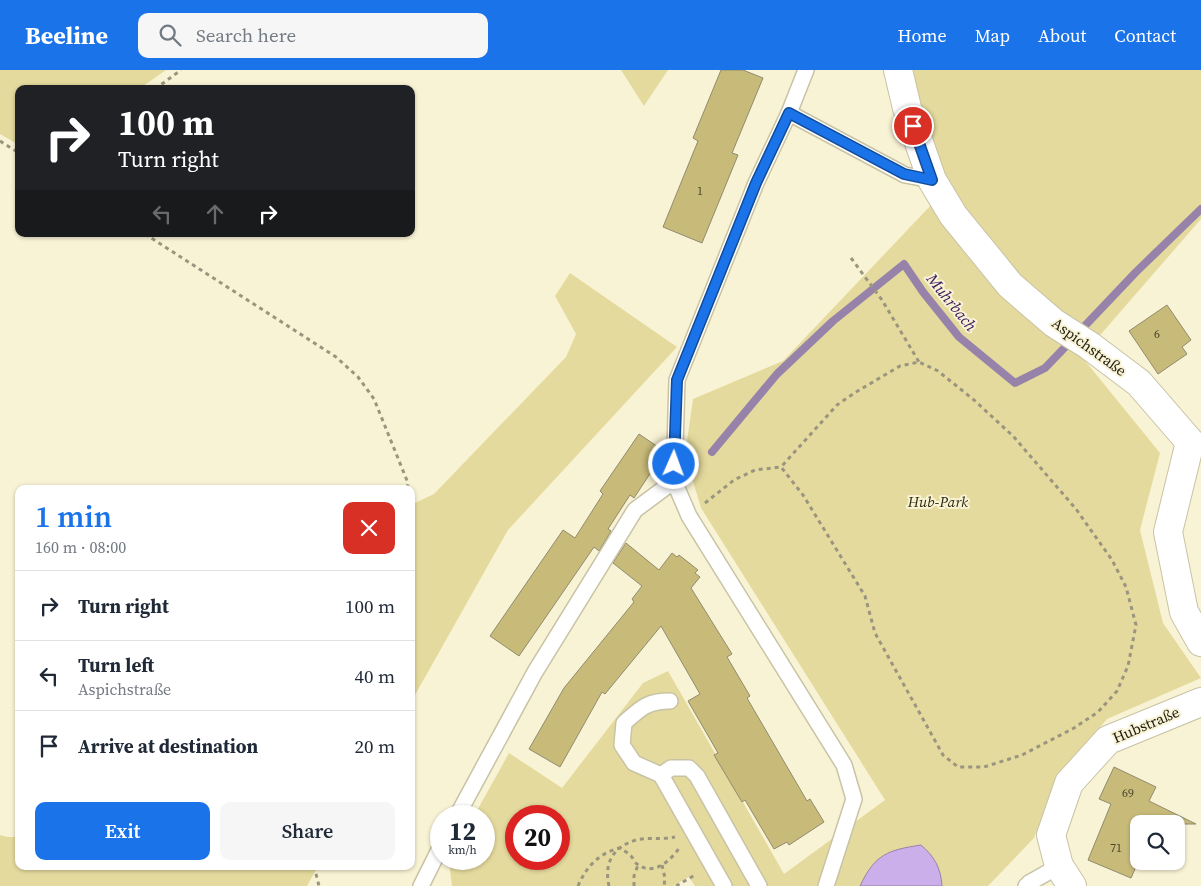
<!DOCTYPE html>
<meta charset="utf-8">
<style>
body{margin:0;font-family:"Source Serif 4",serif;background:#f6f6f7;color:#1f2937;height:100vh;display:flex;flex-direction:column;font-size:19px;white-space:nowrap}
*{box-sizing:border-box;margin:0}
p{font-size:16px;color:#747a83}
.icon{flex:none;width:28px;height:28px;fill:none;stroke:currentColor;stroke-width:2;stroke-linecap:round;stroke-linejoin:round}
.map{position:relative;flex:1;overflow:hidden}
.drawer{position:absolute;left:15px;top:415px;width:400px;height:385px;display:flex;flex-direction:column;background:#fff;border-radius:10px;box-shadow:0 1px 4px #0004}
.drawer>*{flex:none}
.hud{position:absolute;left:15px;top:15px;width:400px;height:152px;border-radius:10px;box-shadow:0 1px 4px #0004;background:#202124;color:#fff;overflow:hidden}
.buttons{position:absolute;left:1130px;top:745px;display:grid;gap:10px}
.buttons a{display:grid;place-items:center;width:55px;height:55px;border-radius:10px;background:#fff;box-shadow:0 1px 4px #0004;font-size:25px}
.speed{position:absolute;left:430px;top:735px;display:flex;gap:10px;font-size:25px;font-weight:700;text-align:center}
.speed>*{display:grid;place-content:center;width:65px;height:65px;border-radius:50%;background:#fff;box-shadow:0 1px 4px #0004;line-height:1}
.speed small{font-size:12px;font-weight:400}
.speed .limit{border:8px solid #d22;background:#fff;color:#111}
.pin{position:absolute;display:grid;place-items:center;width:42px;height:42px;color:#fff;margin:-21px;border:2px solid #fff;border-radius:50%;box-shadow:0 1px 5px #0007}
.me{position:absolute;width:55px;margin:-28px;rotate:2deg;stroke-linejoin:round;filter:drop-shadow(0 0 4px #0008)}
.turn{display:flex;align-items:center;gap:18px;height:105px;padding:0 20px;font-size:22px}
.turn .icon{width:65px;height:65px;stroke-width:2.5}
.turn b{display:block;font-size:35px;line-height:42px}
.lanes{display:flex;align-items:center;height:48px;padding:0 20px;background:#0003;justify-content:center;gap:25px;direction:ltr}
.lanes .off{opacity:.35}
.round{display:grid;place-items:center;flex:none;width:52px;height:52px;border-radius:10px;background:#f6f6f7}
.headline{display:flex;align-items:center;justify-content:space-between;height:85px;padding:0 20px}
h1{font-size:30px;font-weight:600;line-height:38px;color:#1a73e8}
.button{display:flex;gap:10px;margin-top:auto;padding:10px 20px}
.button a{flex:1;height:58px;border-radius:10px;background:#1a73e8;color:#fff;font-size:20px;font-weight:600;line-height:58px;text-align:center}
.button a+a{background:#f6f6f7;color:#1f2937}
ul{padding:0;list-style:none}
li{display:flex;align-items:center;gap:15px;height:70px;padding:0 20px;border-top:1px solid #e0e1e3}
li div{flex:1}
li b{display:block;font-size:19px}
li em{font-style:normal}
header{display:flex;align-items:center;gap:30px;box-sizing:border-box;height:70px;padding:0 25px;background:#1a73e8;color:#fff}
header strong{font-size:24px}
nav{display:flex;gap:28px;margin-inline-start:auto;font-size:18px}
.search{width:350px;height:45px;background:#f6f6f7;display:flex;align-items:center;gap:12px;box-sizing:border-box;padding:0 18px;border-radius:10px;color:#747a83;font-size:19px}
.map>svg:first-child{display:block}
.green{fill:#e5da9d;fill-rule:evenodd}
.water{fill:#caafea;stroke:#9783a9}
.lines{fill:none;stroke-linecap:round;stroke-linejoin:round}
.stream{stroke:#9783a9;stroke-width:8}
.building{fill:#c8bb7a;stroke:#908b6f}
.service-casing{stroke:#c8c3a5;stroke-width:18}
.minor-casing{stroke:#c8c3a5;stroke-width:30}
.path{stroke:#99957f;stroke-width:3;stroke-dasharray:4 4;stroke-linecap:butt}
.service{stroke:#fff;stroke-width:15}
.minor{stroke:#fff;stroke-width:28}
.route-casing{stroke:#114b97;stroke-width:12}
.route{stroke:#1a73e8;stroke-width:9}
.labels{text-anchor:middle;stroke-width:4;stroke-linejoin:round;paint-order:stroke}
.number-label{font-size:12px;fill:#49442b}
.street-label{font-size:15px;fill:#1f1c11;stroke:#f9f3d5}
.park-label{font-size:15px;font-style:italic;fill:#312b0e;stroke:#f9f3d5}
.water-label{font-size:16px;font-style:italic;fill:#3f1b5e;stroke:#f9f3d5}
</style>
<header>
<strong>Beeline</strong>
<div class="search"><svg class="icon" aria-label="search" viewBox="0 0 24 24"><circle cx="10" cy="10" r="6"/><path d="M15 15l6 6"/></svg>Search here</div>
<nav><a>Home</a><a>Map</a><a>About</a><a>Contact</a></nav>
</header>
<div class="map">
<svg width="1201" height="816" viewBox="0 0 1201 816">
<rect width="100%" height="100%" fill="#f9f3d5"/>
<g class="green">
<path d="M0,0H166L139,19H19V75L0,64Z"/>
<path d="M621,0H668L644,36Z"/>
<path d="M908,0H1201V149L1095,271L1034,225L946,116Z"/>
<path d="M932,134L1082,287L1160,383L1140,460L1163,553L1201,608L1107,649L1058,705L1034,768L988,816H695L689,807L673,816H452L449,792L450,789H484V746H474L509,683L562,718L643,613L668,601L784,804L885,730L701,438L685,385L693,329L783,291ZM516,746H559V789H516Z"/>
<path d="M570,203L677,277L508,460L411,632V430L415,433L434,424L566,287L576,264L555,226Z"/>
<path d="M0,765L7,767H19V796H318L307,816H0Z"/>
</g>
<path class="water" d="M921,775C934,786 941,798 942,816H860C875,784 888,780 921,775Z"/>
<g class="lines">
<g class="stream">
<path d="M1079,262L1136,202L1201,139"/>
<path d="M712,382L777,304L833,251L904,194L923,222L959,267L1015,313L1045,298L1071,271"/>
</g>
</g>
<g class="building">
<path d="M721,0H743L763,8L732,83L738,85L702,173L663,157L698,71L693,68Z"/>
<path d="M1167,235L1191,270L1182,277L1187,284L1158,304L1129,261Z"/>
<path d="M639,364L661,379L656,388L659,390L634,428L630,425L608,459L611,461L599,481L594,477L519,586L490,566L563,460L575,468L603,424L600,421Z"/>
<path d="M626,473L659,500L672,483L677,487L679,485L698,500L695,503L700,507L691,518L732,584L727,587L750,626L747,628L807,731L810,729L824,752L789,775L787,772L774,779L745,730L742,732L714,685L718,683L688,631L700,624L661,556L605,624L602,622L560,697L529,679L564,618L634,532L632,529L642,516L613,493Z"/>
<path d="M1114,697L1156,717L1149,731L1196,754H1139V790L1131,808L1088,790L1111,734L1099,729Z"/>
</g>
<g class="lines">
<defs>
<g id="service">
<path d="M789,43L806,0"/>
<path d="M670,631C647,631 641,638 624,653L622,675L634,693L661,705L724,816"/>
<path d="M661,705L671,698H689L697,706L759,816"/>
<path d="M457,746L535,602L635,440L674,411"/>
<path d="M421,816L441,776"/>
<path d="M826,816L854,729L844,695L689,446L674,411L677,310L756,113L789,43L905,105L932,110"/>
<path d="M1026,816L1029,813L1059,796"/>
</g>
<g id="minor">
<path d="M898,0L907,38L932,110L953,145L1010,215L1054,253L1090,276L1139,313L1190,372"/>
<path d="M1190,372L1168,462L1184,542L1201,572"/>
<path d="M1072,816L1059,796L1051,765L1069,713L1108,670L1201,632"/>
</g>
</defs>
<use href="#service" class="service-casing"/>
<use href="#minor" class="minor-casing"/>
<g class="path">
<path d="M155,19L181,0"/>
<path d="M0,71L19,83"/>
<path d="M145,164L336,287L358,307L374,329L408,413L407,419"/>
<path d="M851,188L882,230L919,292"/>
<path d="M705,433L734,410L755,400L781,397L803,425L865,526L875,563L943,685L958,697H984L1022,685L1074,658L1098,642L1117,621L1128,596L1136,555L1126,517L1112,490L1076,439L1013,366L974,330L938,301L919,292L900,296L856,322L837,335L781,397"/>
<path d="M662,795L665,808L664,816"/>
<path d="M314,796L319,816"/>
<path d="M578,816C586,797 599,783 620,778C623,780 627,782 630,785C633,787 634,792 637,794C654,807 671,790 680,777"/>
<path d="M609,816C604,794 612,777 636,770C648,767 662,770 675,767"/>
<path d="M634,816V806L638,795"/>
<path d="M676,816L695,805"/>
</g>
<use href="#service" class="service"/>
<use href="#minor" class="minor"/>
</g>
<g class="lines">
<defs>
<path id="route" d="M674,394L677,310L756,113L789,43L904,104L932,110L913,56"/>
</defs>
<use href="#route" class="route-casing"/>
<use href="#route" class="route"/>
</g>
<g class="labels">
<g class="number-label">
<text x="700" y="125">1</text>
<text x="1157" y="268">6</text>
<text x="1128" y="727">69</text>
<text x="1116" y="782">71</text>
</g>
<g class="street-label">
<text transform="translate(1089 277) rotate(36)" y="5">Aspichstraße</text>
<text transform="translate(1146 655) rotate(-23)" y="5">Hubstraße</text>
</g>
<g class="park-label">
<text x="938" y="437">Hub-Park</text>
</g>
<g class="water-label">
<text transform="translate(952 232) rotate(51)" y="6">Muhrbach</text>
</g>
</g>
</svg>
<div class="buttons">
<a><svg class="icon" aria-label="search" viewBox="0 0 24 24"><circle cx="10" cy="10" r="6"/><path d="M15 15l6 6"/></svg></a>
</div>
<div class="speed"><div>12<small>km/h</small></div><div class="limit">20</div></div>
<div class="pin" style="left:913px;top:56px;background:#d93025"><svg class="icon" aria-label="arrive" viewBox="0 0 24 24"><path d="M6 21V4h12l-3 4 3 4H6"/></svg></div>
<svg class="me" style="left:674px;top:394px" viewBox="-20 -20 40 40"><circle r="17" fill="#1a73e8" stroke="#fff" stroke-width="3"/><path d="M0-11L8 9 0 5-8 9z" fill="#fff"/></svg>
<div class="hud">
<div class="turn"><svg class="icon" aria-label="right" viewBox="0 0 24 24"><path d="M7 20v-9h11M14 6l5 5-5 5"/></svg><div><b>100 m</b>Turn right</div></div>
<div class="lanes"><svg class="icon off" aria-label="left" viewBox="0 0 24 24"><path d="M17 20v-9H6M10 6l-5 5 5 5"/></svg><svg class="icon off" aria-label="ahead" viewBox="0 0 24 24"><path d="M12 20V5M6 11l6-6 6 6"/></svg><svg class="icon" aria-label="right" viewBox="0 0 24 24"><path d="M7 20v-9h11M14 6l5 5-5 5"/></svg></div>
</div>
<section class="drawer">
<div class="headline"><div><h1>1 min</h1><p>160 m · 08:00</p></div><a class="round" style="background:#d93025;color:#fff"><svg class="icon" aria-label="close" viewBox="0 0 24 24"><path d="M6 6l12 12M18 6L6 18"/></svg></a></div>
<ul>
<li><svg class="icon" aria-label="right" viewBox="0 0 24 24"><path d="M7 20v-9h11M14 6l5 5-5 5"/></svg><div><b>Turn right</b></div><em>100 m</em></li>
<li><svg class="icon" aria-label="left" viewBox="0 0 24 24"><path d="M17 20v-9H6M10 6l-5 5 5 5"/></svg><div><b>Turn left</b><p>Aspichstraße</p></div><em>40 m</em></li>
<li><svg class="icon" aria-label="arrive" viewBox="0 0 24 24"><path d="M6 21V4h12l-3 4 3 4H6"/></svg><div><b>Arrive at destination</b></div><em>20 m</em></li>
</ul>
<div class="button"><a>Exit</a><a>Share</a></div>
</section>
</div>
